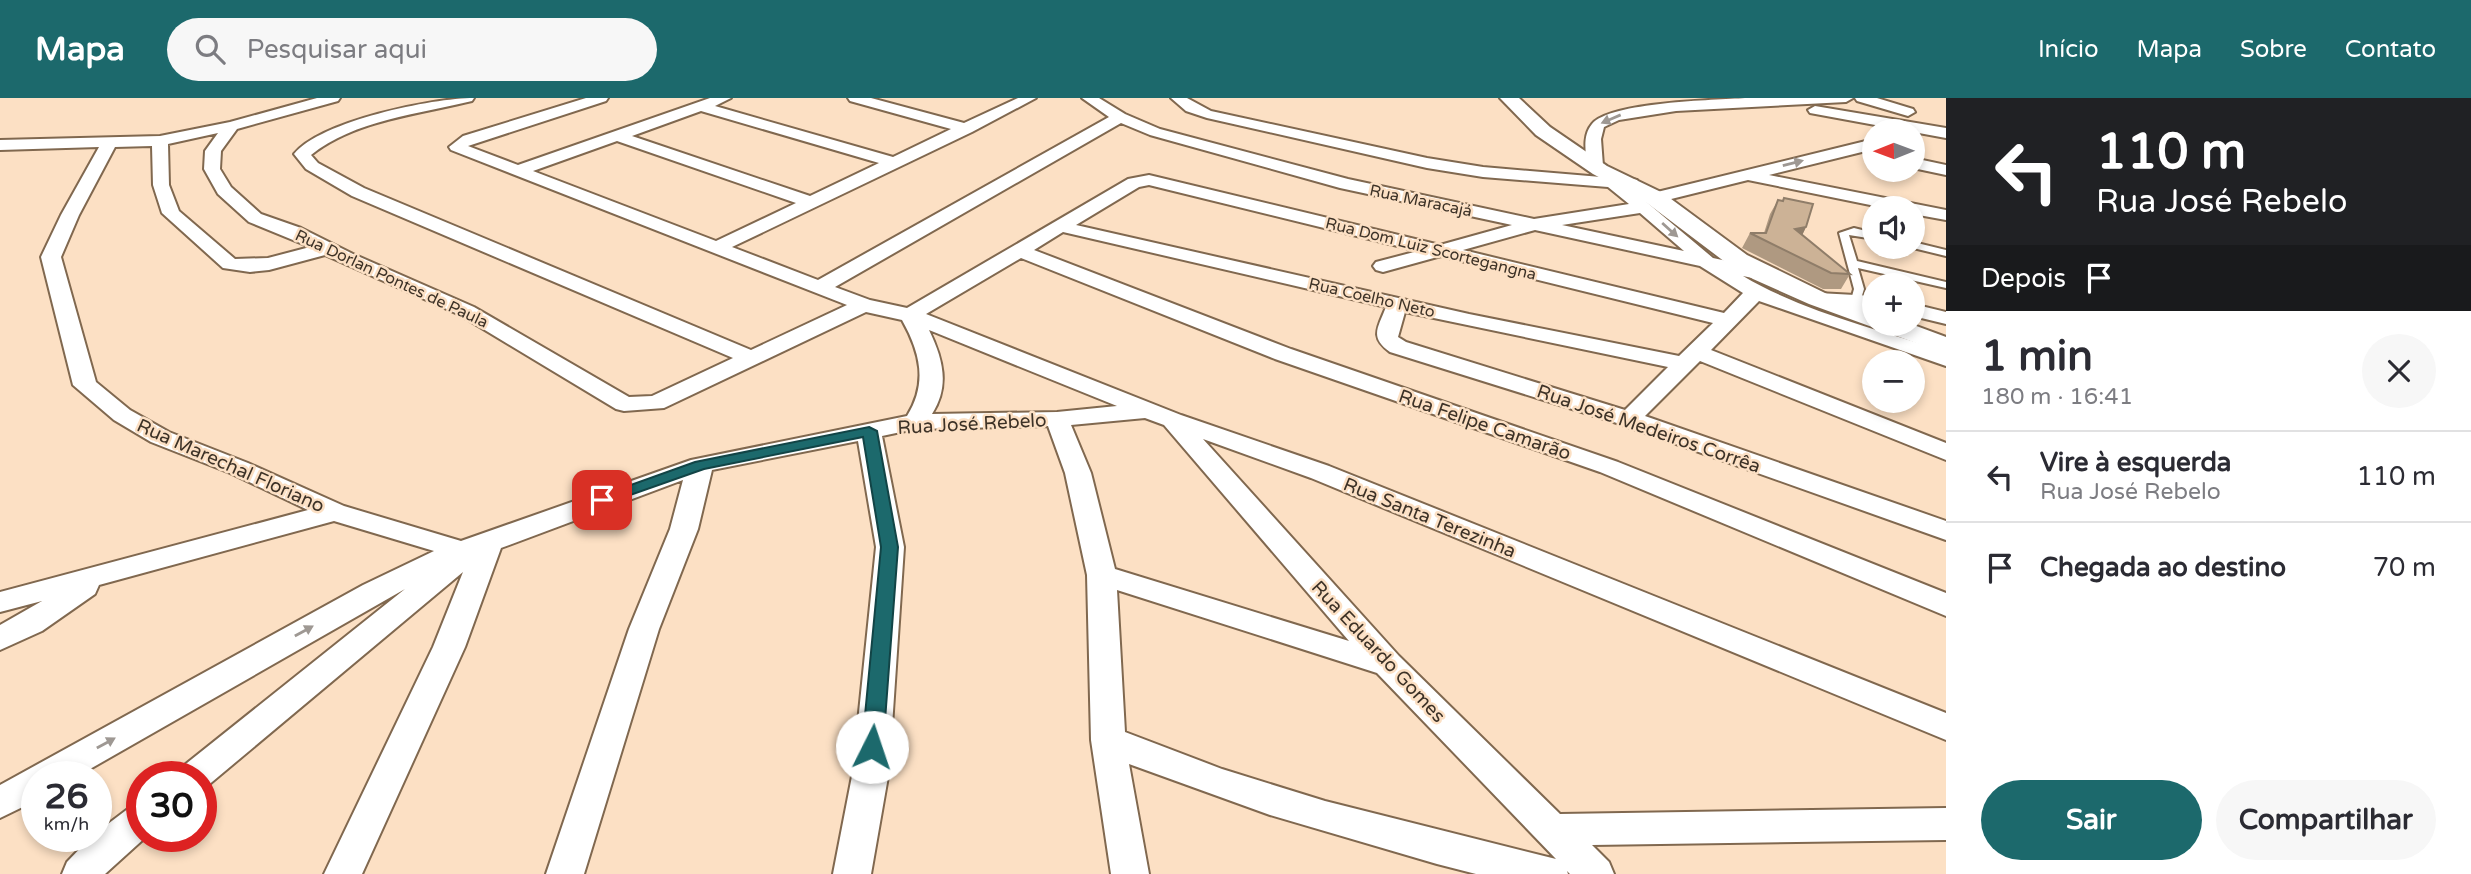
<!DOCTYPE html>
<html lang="pt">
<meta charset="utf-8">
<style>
body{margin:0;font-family:"Varela Round",sans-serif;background:#f7f7f7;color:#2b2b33;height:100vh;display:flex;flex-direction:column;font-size:26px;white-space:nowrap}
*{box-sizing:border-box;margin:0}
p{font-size:23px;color:#7c7c81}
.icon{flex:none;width:38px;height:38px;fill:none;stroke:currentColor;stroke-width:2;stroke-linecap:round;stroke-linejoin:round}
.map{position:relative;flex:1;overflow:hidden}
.side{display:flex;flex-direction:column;background:#fff;width:525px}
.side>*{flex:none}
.hud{background:#202124;color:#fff;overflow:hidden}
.needle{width:46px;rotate:269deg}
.buttons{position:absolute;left:1862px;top:21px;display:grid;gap:14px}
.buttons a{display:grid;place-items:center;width:63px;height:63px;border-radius:50%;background:#fff;box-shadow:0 4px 10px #0003;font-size:35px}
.speed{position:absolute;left:21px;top:663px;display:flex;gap:14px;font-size:35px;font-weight:700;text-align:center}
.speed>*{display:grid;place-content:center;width:91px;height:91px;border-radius:50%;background:#fff;box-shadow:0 4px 10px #0003;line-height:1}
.speed small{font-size:18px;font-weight:400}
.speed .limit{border:10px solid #d22;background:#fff;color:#111}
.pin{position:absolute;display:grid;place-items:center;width:60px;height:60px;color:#fff;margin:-30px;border-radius:14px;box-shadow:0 4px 10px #0006}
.me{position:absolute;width:77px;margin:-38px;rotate:4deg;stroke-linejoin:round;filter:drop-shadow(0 0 5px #0008)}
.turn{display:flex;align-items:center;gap:24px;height:147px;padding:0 35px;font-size:32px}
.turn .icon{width:91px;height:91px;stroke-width:2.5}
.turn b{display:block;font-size:49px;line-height:60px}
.then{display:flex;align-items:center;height:66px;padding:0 35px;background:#0003;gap:14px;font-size:26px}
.round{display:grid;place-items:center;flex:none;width:74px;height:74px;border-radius:37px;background:#f7f7f7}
.summary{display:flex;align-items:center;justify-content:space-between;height:119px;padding:0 35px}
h1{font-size:42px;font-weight:700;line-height:52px}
.button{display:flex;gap:14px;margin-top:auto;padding:14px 35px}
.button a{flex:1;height:80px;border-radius:42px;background:#1c696c;color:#fff;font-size:28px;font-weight:700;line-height:80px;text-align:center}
.button a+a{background:#f7f7f7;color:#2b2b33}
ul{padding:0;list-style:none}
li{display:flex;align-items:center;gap:21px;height:91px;padding:0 35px;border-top:2px solid #e1e1e2}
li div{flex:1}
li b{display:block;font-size:26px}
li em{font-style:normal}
header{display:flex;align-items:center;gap:42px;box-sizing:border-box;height:98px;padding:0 35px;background:#1c696c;color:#fff}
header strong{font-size:33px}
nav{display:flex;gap:38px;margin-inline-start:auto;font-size:24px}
.search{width:490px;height:63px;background:#f7f7f7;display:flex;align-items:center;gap:18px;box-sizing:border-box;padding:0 24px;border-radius:38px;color:#7c7c81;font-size:26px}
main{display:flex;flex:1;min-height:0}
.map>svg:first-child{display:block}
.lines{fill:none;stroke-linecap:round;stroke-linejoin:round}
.service-casing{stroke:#80684f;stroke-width:4}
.minor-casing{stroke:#80684f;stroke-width:4}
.tertiary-casing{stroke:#80684f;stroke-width:4}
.service{fill:#fff;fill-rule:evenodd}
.minor{fill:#fff;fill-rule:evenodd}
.tertiary{fill:#fff;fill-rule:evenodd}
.wall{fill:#af9981}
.shaded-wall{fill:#8f7d69}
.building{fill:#ccb296;stroke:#8f7d69;stroke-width:2}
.oneway{fill:#9e9893}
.route{fill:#1c696c;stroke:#124446;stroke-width:2}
.labels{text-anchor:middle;stroke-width:5;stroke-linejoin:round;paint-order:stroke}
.far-street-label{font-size:16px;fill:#3d3227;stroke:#fce0c4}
.street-label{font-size:19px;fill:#3d3227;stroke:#fce0c4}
</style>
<header>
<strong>Mapa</strong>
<div class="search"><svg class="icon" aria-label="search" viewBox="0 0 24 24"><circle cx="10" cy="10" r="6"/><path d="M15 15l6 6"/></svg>Pesquisar aqui</div>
<nav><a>Início</a><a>Mapa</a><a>Sobre</a><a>Contato</a></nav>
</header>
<main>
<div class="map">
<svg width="1946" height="776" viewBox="0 0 1946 776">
<rect width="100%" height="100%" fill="#fce0c4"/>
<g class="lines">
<defs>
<g id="service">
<path d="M1854,130L1874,135V141L1849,137L1857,163L1946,184V190L1858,170L1864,191L1860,204H1852L1851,202L1854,191L1839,135Z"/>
<path d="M1913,144L1946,152V158L1909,149H1913Z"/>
</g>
<g id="minor">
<path d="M317,0H340L338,3L237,31L221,53L220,71L231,89L261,116L301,130L353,156L474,209L629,299L652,298L733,260L352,98L306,71L294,56C321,23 432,0 474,0L472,3C420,16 354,22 311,57L318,65L364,90L751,252L847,207L451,52L449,49L463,38L586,0H608L606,3L468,48L518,67L710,0H731L715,8L893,59L951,31L850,3L848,0H871L964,25L1018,0H1036L972,34L732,149L818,182L1109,19L1082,0H1099L1125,16L1160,31L1348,81L1534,121L1629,106L1608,89L1483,79L1427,70L1207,20L1186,13L1171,0H1187L1211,13L1427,60L1483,69L1601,79L1608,76L1637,82L1639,86L1631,91L1713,160L1769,172L1772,176L1762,182L1743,178C1804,214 1878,231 1946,254V268L1759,203L1711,252L1946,345V362L1700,263L1645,318L1946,423V442L1620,326L1390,254C1369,239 1378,230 1386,209L1063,134L1034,152L1291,251L1618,364L1946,495V518L1600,374L1275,261L1021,160L926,216L1181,317L1329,368L1946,615V642L1311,380L1203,341L1399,558L1560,716L1946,710V742L1592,747L1609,764L1614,776H1570L1567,773L1568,776H1476L1437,766L1270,717L1129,666L1149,776H1111L1091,642L1087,477L1065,375L1048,328L915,331L882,338L904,449L889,673L871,776H833L853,673L876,449L858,343L712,372L698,431L659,531L584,776H546L629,531L670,431L683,382L501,450L465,549L362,776H324L433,549L463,474L206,689L201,691V679H176L182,669L405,491L76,679H37V702L0,720V687L363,487L434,453L334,423L99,487L95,496L42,533L0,552V527L42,503L0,514V494L308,412L230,375L151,344L114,322L73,287L41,159L61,117L99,49L0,52V42L160,38L230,24ZM701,13L879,65L810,98L632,38ZM1121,25L1150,37L1340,90L1512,127L1440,147L1149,77L1128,81L907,210L870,202L835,189ZM218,35L205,53L204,71L218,96L249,124L310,149L268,160L235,161L179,113L169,87L168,46ZM617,43L796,105L716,143L533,73ZM152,48L153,87L162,115L223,170L250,174L269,172L325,157L460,217L616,311L624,313L664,310L866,214L902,222C920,254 928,285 907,318L691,362L461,443L344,408L248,365L169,334L130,312L96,284L61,159L79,117L115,49ZM1149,87L1418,153L1376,164L1373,168L1376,172L1383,174L1441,158L1713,225L1679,258L1469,216L1076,127L1139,89ZM1640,115L1684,153L1562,127ZM1535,132L1700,168L1743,195L1724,215L1463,152ZM1405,214L1668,269L1625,312L1406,244L1398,239ZM929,232L1117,308L1057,314L932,316C950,288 943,261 929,232ZM1145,320L1164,327L1349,543L1115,471L1091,375L1071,327ZM1117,492L1377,575L1556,761L1325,703L1222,671L1125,634Z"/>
<path d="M1745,0H1853L1846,4L1676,13L1619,22L1604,29L1601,41L1603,68L1601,71L1595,73L1587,68C1586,54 1582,38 1592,26C1610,4 1715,2 1745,0Z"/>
<path d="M1855,0H1877L1913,11L1915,14L1908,18L1857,3Z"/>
<path d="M1815,8L1946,30V40L1810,15L1808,12Z"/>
<path d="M1874,41V51L1769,77L1946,112V122L1913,116V110H1885L1748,82L1655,105L1646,100L1649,96Z"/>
<path d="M1913,60L1946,67V77L1913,70Z"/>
<path d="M1818,195L1874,198V210L1811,205L1808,201L1811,197Z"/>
<path d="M1913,206L1946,214V226L1913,218Z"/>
<path d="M142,705V738H147L105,776H62L67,764L92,738H96V735L129,710Z"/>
</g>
<path id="tertiary" d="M1500,0H1519L1550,29L1607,68L1663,95L1747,157L1827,196L1874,212V226H1911L1946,239V256L1809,206L1753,181L1729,167L1647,105L1593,76L1536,37Z"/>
</defs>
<use href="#service" class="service-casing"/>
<use href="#minor" class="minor-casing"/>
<use href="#tertiary" class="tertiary-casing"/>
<use href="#service" class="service"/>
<use href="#minor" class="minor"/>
<use href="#tertiary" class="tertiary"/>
</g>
<path class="wall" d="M1778,102L1806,129L1802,137L1850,176L1841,191H1823L1742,150L1750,135H1764L1770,116Z"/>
<path class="shaded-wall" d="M1806,129L1799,144L1795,131Z"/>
<path class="building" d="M1784,100L1813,106L1806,129L1795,131L1850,176L1831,175L1750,135H1766L1778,102L1783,103Z"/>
<defs><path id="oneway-solid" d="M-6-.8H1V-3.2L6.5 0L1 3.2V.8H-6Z" transform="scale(1.75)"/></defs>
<g class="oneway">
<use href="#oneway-solid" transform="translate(1611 21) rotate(157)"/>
<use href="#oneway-solid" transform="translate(1793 65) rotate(-14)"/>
<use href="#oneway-solid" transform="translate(1670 132) rotate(42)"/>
<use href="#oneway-solid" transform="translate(304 533) rotate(-29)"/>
<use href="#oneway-solid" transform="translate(106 645) rotate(-29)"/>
</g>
<path class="route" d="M869,329L877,333L898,449L883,649L880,655L872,658L865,655L862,649L881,449L863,339L704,371L602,407L594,402L597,399L695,364Z"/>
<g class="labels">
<g class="far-street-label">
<text transform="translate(1421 102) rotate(12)" y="6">Rua Maracajá</text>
<text transform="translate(1431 150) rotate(14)" y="6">Rua Dom Luiz Scortegangna</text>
<text transform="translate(392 180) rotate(25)" y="6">Rua Dorlan Pontes de Paula</text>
<text transform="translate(1372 199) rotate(13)" y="6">Rua Coelho Neto</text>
</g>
<g class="street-label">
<text transform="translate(972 325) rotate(-3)" y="7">Rua José Rebelo</text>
<text transform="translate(1485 326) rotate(19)" y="7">Rua Felipe Camarão</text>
<text transform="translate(1649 330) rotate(19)" y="7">Rua José Medeiros Corrêa</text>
<text transform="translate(231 367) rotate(24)" y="7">Rua Marechal Floriano</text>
<text transform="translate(1430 419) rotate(22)" y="7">Rua Santa Terezinha</text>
<text transform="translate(1379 553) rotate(47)" y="7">Rua Eduardo Gomes</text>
</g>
</g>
</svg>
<div class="buttons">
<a><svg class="needle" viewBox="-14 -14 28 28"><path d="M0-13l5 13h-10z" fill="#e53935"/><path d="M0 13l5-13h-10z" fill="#7c7c81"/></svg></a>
<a><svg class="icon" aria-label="sound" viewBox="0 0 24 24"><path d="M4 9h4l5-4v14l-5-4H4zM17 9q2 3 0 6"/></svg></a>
<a>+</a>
<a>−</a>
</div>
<div class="speed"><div>26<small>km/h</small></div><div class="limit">30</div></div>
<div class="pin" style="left:602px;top:402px;background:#d93025"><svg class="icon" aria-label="arrive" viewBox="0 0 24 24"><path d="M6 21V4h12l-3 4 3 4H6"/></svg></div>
<svg class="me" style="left:872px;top:649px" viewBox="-20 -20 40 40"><circle r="19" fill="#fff"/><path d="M0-13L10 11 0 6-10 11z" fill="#1c696c"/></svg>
</div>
<section class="side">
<div class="hud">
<div class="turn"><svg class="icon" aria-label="left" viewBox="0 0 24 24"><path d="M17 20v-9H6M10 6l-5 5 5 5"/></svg><div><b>110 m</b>Rua José Rebelo</div></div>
<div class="then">Depois<svg class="icon" aria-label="arrive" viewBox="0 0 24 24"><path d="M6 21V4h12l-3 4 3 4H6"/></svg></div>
</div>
<div class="summary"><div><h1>1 min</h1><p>180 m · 16:41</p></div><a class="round"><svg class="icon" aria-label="close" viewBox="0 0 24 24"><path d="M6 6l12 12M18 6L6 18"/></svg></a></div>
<ul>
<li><svg class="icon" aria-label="left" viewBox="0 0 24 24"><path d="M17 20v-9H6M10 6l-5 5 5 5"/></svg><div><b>Vire à esquerda</b><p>Rua José Rebelo</p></div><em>110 m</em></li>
<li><svg class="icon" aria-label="arrive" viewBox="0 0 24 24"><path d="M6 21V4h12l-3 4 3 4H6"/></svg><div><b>Chegada ao destino</b></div><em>70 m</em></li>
</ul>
<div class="button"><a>Sair</a><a>Compartilhar</a></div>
</section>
</main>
